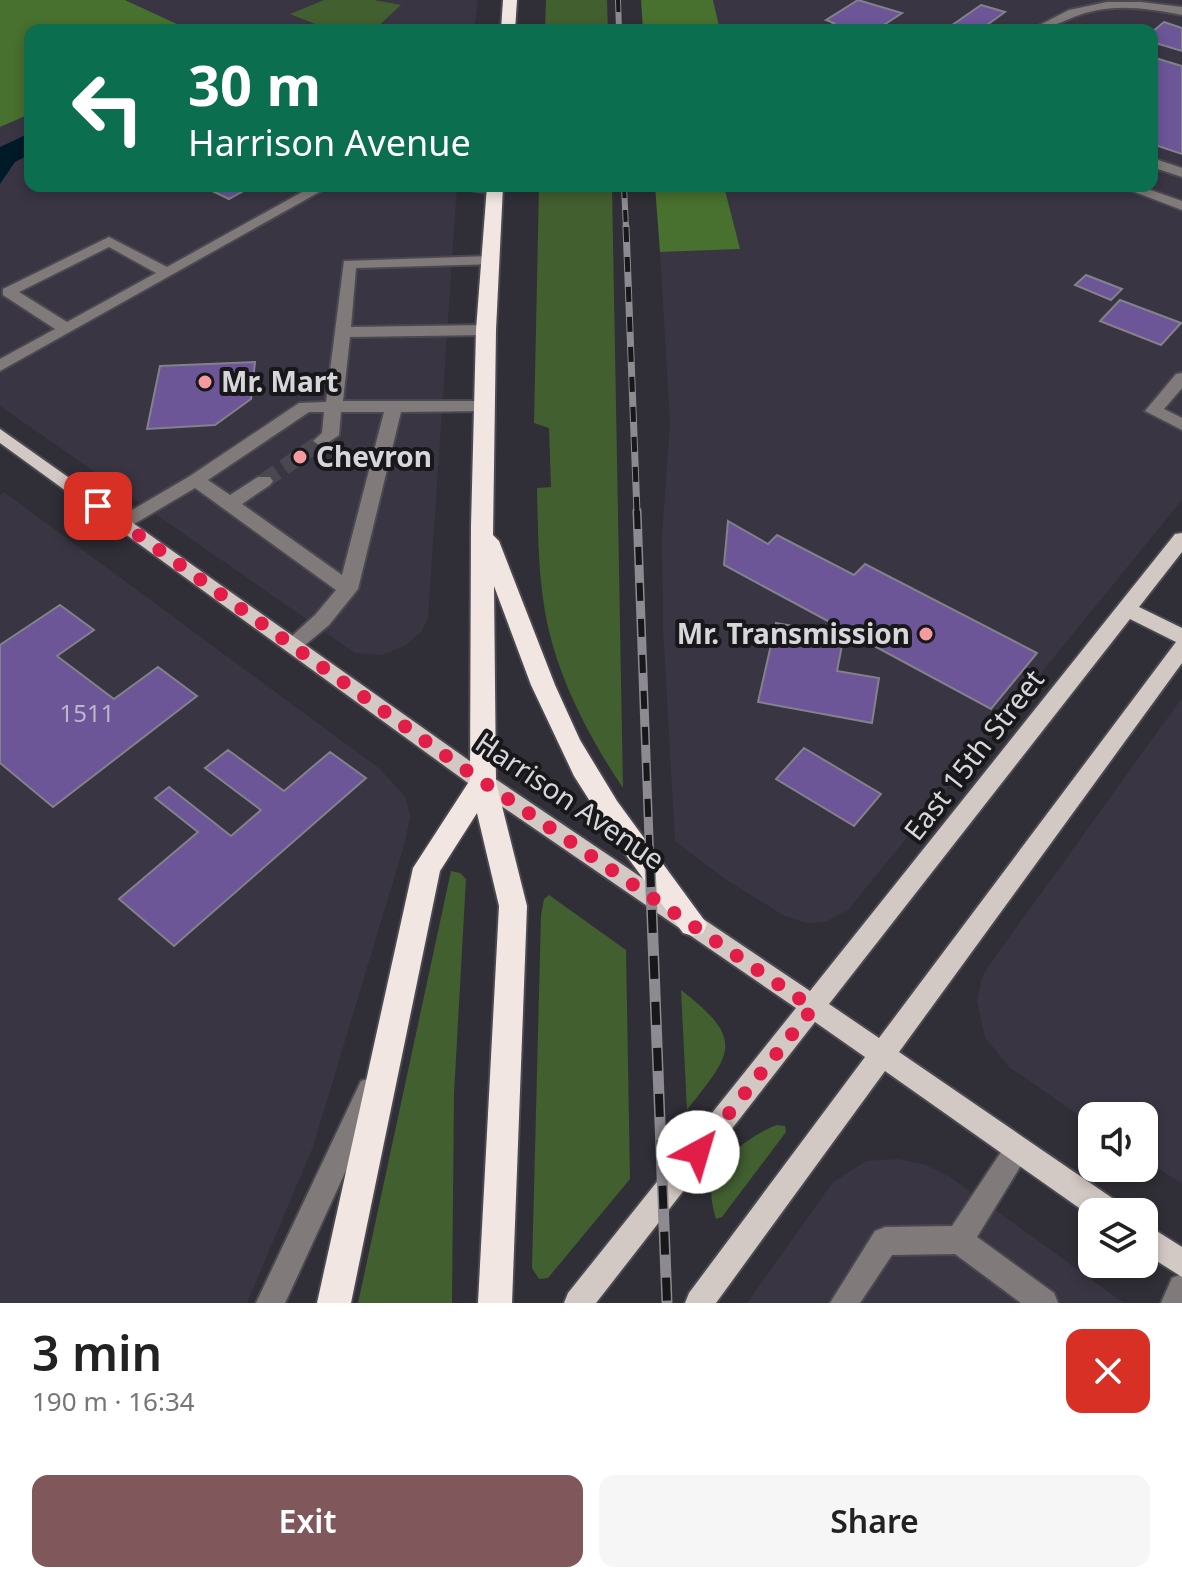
<!DOCTYPE html>
<meta charset="utf-8">
<style>
body{margin:0;font-family:"Noto Sans",sans-serif;background:#f6f6f6;color:#222;height:100vh;display:flex;flex-direction:column;font-size:30px;white-space:nowrap}
*{box-sizing:border-box;margin:0}
p{font-size:26px;color:#767676}
.icon{flex:none;width:44px;height:44px;fill:none;stroke:currentColor;stroke-width:2;stroke-linecap:round;stroke-linejoin:round}
.map{position:relative;height:1303px;overflow:hidden}
.panel{display:flex;flex-direction:column;background:#fff;flex:1}
.panel>*{flex:none}
.banner{position:absolute;left:24px;top:24px;width:1134px;height:168px;border-radius:16px;box-shadow:0 4px 12px #0003;background:#0b6e4f;color:#fff;overflow:hidden}
.fabs{position:absolute;left:1078px;top:1102px;display:grid;gap:16px}
.fabs a{display:grid;place-items:center;width:80px;height:80px;border-radius:16px;background:#fff;box-shadow:0 4px 12px #0003;font-size:40px}
.pin{position:absolute;display:grid;place-items:center;width:68px;height:68px;color:#fff;margin:-34px;border-radius:16px;box-shadow:0 4px 12px #0006}
.me{position:absolute;width:88px;margin:-44px;rotate:39deg;stroke-linejoin:round;filter:drop-shadow(0 0 6px #0008)}
.turn{display:flex;align-items:center;gap:28px;height:168px;padding:0 32px;font-size:36px}
.turn .icon{width:104px;height:104px;stroke-width:2.5}
.turn b{display:block;font-size:56px;line-height:68px}
.round{display:grid;place-items:center;flex:none;width:84px;height:84px;border-radius:16px;background:#f6f6f6}
.overview{display:flex;align-items:center;justify-content:space-between;height:136px;padding:0 32px}
h1{font-size:48px;font-weight:600;line-height:60px}
.button{display:flex;gap:16px;margin-top:auto;padding:16px 32px}
.button a{flex:1;height:92px;border-radius:16px;background:#80585b;color:#fff;font-size:32px;font-weight:600;line-height:92px;text-align:center}
.button a+a{background:#f6f6f6;color:#222}
.map>svg:first-child{display:block}
.built{fill:#393543}
.green{fill:#425f30}
.forest{fill:#48702e}
.water{fill:#011a28}
.building{fill:#6c5698;stroke:#83818a;stroke-width:2}
.lines{fill:none;stroke-linecap:round;stroke-linejoin:round}
.minor-tunnel{stroke:#49474f;stroke-width:16;stroke-dasharray:16 8;stroke-linecap:butt}
.minor-casing{stroke:#4b4950;stroke-width:4}
.major-casing{stroke:#4b4950;stroke-width:4}
.highway-casing{stroke:#4b4950;stroke-width:4}
.minor{fill:#807b7a;fill-rule:evenodd}
.major{fill:#d2c8c4;fill-rule:evenodd}
.highway{fill:#f2e6e2;fill-rule:evenodd}
.rail-far3-casing{stroke:#8d8b91;stroke-width:6}
.rail-far2-casing{stroke:#8d8b91;stroke-width:7}
.rail-far1-casing{stroke:#8d8b91;stroke-width:9}
.rail-casing{stroke:#8d8b91;stroke-width:11}
.rail-far3{stroke:#18171a;stroke-width:4;stroke-dasharray:12;stroke-linecap:butt}
.rail-far2{stroke:#18171a;stroke-width:5;stroke-dasharray:15;stroke-linecap:butt}
.rail-far1{stroke:#18171a;stroke-width:6;stroke-dasharray:18;stroke-linecap:butt}
.rail{stroke:#18171a;stroke-width:8;stroke-dasharray:23;stroke-linecap:butt}
.route{stroke:#e11d48;stroke-width:14;stroke-dasharray:0 25.2}
.poi-dot{fill:#f49aa0;stroke:#18171a;stroke-width:3}
.labels{text-anchor:middle;stroke-width:8;stroke-linejoin:round;paint-order:stroke}
.number-label{font-size:24px;fill:#bcb6ca}
.poi-label{font-size:28px;font-weight:bold;fill:#d7d6db;stroke:#18171a;text-anchor:start}
.street-label{font-size:28px;fill:#d7d6db;stroke:#18171a}
</style>
<div class="map">
<svg width="1182" height="1303" viewBox="0 0 1182 1303">
<rect width="100%" height="100%" fill="#302e36"/>
<g class="built">
<path d="M125,0H478L474,30H190Z"/>
<path d="M713,0H1182V500L848,910L825,922L807,923L783,915L725,879L675,841L663,628L662,535L670,424L660,252L740,249L724,186H1152V30H720Z"/>
<path d="M30,114V186H457L428,618L421,632L405,646L382,655L355,653L0,406V127Z"/>
<path d="M4,492L380,769L406,798L410,817L405,842L313,1147L247,1303H0V495Z"/>
<path d="M1182,698V1184L1144,1159V1116H1092V1124L1009,1067L985,1037L977,1002L982,977L990,964Z"/>
<path d="M898,1159L926,1165L950,1177L1124,1303H747L832,1183L866,1161Z"/>
</g>
<g class="green">
<path d="M324,0H374L401,5L374,30H330L290,14Z"/>
<path d="M546,0H607L608,30H545Z"/>
<path d="M539,186H612L623,788C590,739 559,680 547,622C538,578 538,532 537,488L551,487L549,428L534,423Z"/>
<path d="M451,871L460,873L466,879L454,1094L452,1303H358Z"/>
<path d="M549,895L626,950L630,1179L548,1278L539,1279L532,1268L541,915L544,899Z"/>
<path d="M681,990C746,1040 732,1053 687,1110Z"/>
<path d="M777,1125L785,1126L786,1132L722,1217L716,1219C713,1209 709,1192 713,1182C721,1157 754,1133 777,1125Z"/>
</g>
<g class="forest">
<path d="M0,0H125L190,30H30V114L0,127Z"/>
<path d="M641,0H713L720,30H643Z"/>
<path d="M655,186H724L740,249L660,252Z"/>
</g>
<path class="water" d="M30,133V154L15,162L0,184V147Z"/>
<g class="building">
<path d="M858,0L902,13L876,30H823L834,23L826,20Z"/>
<path d="M981,5L1005,12L980,30H945Z"/>
<path d="M1164,22L1182,28V51L1152,42V32Z"/>
<path d="M1152,57L1182,66V154L1152,144Z"/>
<path d="M202,186H252L229,199Z"/>
<path d="M1086,275L1122,289L1111,300L1075,285Z"/>
<path d="M1120,300L1181,323L1161,345L1100,321Z"/>
<path d="M255,362L251,399L215,425L147,429L160,366Z"/>
<path d="M728,521L768,544L777,535L854,575L865,564L1037,653L991,709L724,565Z"/>
<path d="M60,605L94,630L57,656L114,699L158,667L197,696L53,807L0,763V645Z"/>
<path d="M776,623L844,635L837,671L879,678L872,723L758,702Z"/>
<path d="M804,748L881,794L854,826L776,779Z"/>
<path d="M228,750L284,791L330,752L366,778L174,946L119,899L198,832L155,798L169,787L231,836L261,810L205,768Z"/>
</g>
<g class="lines">
<path class="minor-tunnel" d="M264,481L322,441"/>
<defs>
<g id="minor">
<path d="M1107,2H1141L1182,7V15C1151,9 1120,4 1089,12C1068,17 1051,30 1030,30L1069,10Z"/>
<path d="M1152,158L1182,168V177L1152,167Z"/>
<path d="M313,186H330L0,371V359L55,329L3,295V289L109,237L167,267ZM109,247L156,273L67,322L19,292Z"/>
<path d="M464,186H501L502,187C494,194 472,193 464,186Z"/>
<path d="M1119,186H1139L1182,201V210Z"/>
<path d="M490,256L495,258V264L356,268L351,327L486,325L494,330L486,335L350,337L343,401H485L493,406L485,411L401,412L358,589L329,625L299,650H285L282,645L315,615L336,590L195,488L129,527H117L114,523L117,519L190,476L299,403L326,402L344,261ZM309,412H324L322,433L313,441L322,447L339,435L341,412H384L342,575L242,504L270,485L273,481L270,477H258L230,495L208,480Z"/>
<path d="M1182,373V388L1164,409L1182,418V430L1145,411L1176,374Z"/>
<path d="M370,1078L379,1081L383,1090L285,1303H256L361,1081Z"/>
<path d="M1018,1136L1027,1140L1031,1149L977,1237L1054,1293L1058,1303H1021L955,1254L892,1255L860,1303H830L875,1231L885,1227L952,1226L1009,1140Z"/>
<path d="M1182,1274V1303H1161L1172,1278Z"/>
</g>
<g id="major">
<path d="M0,429L491,776L810,991L1175,534L1182,533V552L1139,607L1182,628V663L899,1052L1118,1202L1122,1212H1092V1217L885,1071L716,1303H685L689,1293L865,1057L815,1022L596,1303H564L568,1293L796,1008L475,788L0,443ZM1130,619L1176,642L879,1038L829,1004Z"/>
<path d="M1144,1223L1182,1247V1277L1144,1253Z"/>
</g>
<g id="highway">
<path d="M503,0H517L515,30H501Z"/>
<path d="M487,186H503L496,330L493,535L499,541L555,685L580,740L617,801L707,924L703,933L693,936L683,933L612,836L574,776L531,685L494,586L496,782L527,906L512,1303H478L499,906L477,813L440,871L351,1303H317L413,868L470,780L471,526L476,330Z"/>
</g>
</defs>
<use href="#minor" class="minor-casing"/>
<use href="#major" class="major-casing"/>
<use href="#highway" class="highway-casing"/>
<use href="#minor" class="minor"/>
<use href="#major" class="major"/>
<use href="#highway" class="highway"/>
<defs>
<g id="rail-far3">
<path d="M618,0L619,30"/>
<path d="M624,186L626,229"/>
</g>
<path id="rail-far2" d="M626,227L637,513"/>
<path id="rail-far1" d="M637,511L650,866"/>
<path id="rail" d="M650,864L667,1303"/>
</defs>
<use href="#rail-far3" class="rail-far3-casing"/>
<use href="#rail-far2" class="rail-far2-casing"/>
<use href="#rail-far1" class="rail-far1-casing"/>
<use href="#rail" class="rail-casing"/>
<use href="#rail-far3" class="rail-far3"/>
<use href="#rail-far2" class="rail-far2"/>
<use href="#rail-far1" class="rail-far1"/>
<use href="#rail" class="rail"/>
</g>
<g class="lines">
<path class="route" d="M98,506L460,766L813,1008L698,1152"/>
</g>
<g class="poi-dot">
<circle cx="205" cy="382" r="8"/>
<circle cx="300" cy="457" r="8"/>
<circle cx="926" cy="634" r="8"/>
</g>
<g class="labels">
<g class="number-label">
<text x="87" y="722">1511</text>
</g>
<g class="poi-label">
<text x="221" y="392">Mr. Mart</text>
<text x="316" y="467">Chevron</text>
<text x="910" y="644" text-anchor="end">Mr. Transmission</text>
</g>
<g class="street-label">
<text transform="translate(974 755) rotate(-52)" y="10">East 15th Street</text>
<text transform="translate(570 801) rotate(34)" y="10">Harrison Avenue</text>
</g>
</g>
</svg>
<div class="fabs">
<a><svg class="icon" aria-label="sound" viewBox="0 0 24 24"><path d="M4 9h4l5-4v14l-5-4H4zM17 9q2 3 0 6"/></svg></a>
<a><svg class="icon" aria-label="layers" viewBox="0 0 24 24"><path d="M12 4l9 5-9 5-9-5zM3 14l9 5 9-5"/></svg></a>
</div>
<div class="pin" style="left:98px;top:506px;background:#d93025"><svg class="icon" aria-label="arrive" viewBox="0 0 24 24"><path d="M6 21V4h12l-3 4 3 4H6"/></svg></div>
<svg class="me" style="left:698px;top:1152px" viewBox="-20 -20 40 40"><circle r="19" fill="#fff"/><path d="M0-13L10 11 0 6-10 11z" fill="#e11d48"/></svg>
<div class="banner">
<div class="turn"><svg class="icon" aria-label="left" viewBox="0 0 24 24"><path d="M17 20v-9H6M10 6l-5 5 5 5"/></svg><div><b>30 m</b>Harrison Avenue</div></div>
</div>
</div>
<section class="panel">
<div class="overview"><div><h1>3 min</h1><p>190 m · 16:34</p></div><a class="round" style="background:#d93025;color:#fff"><svg class="icon" aria-label="close" viewBox="0 0 24 24"><path d="M6 6l12 12M18 6L6 18"/></svg></a></div>
<div class="button"><a>Exit</a><a>Share</a></div>
</section>
